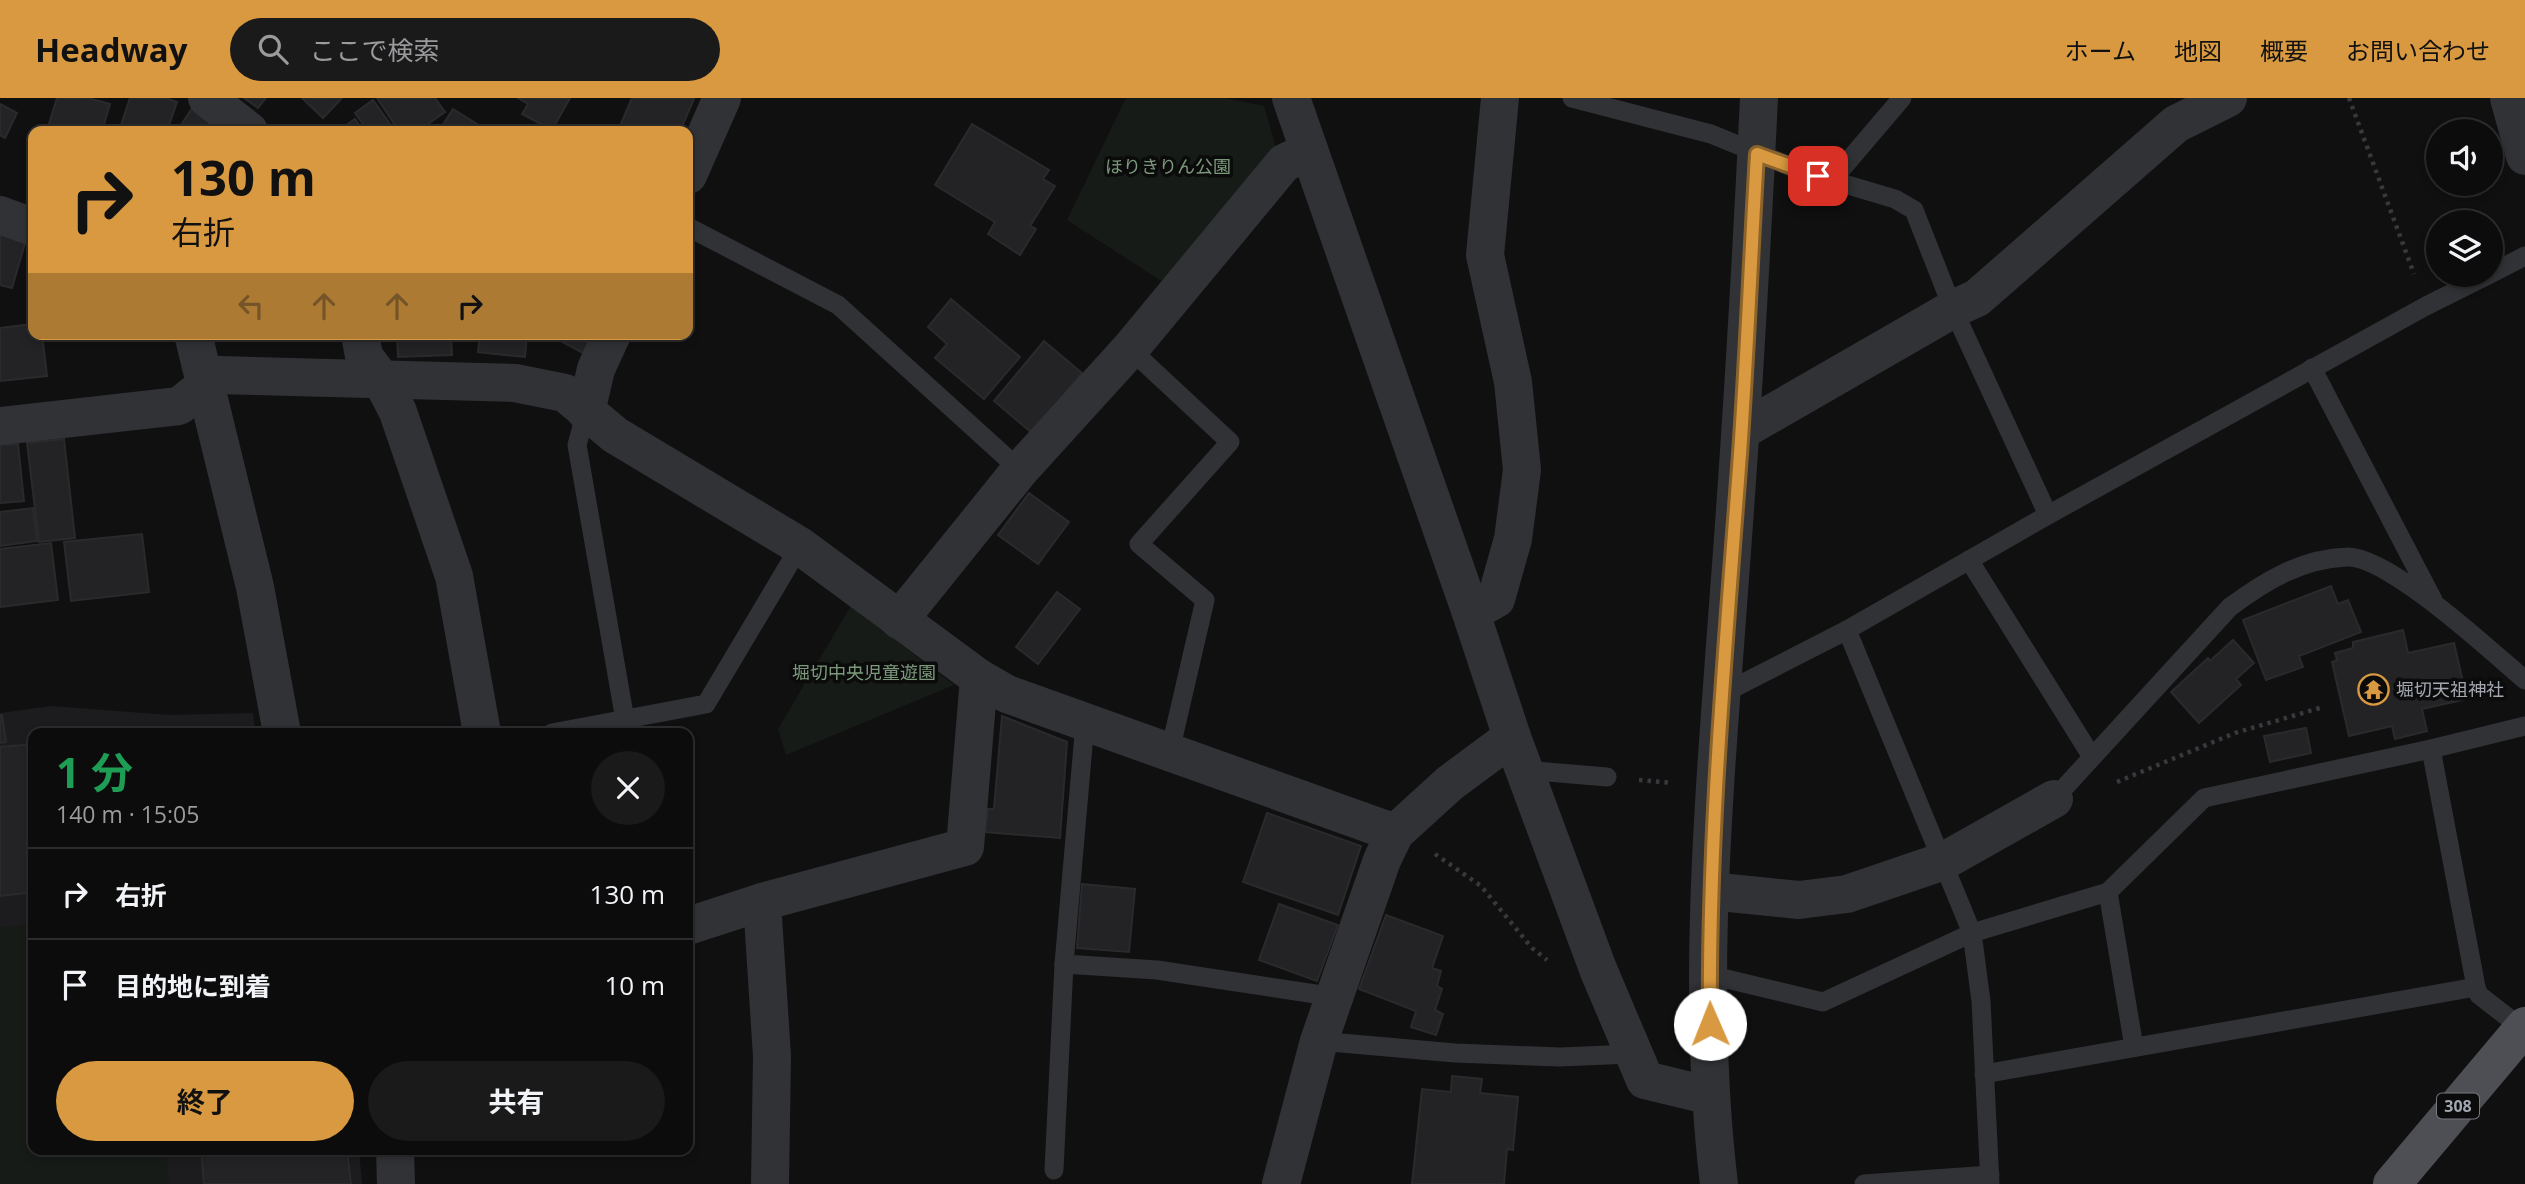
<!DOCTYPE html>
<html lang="ja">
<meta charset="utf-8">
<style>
body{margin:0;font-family:"Open Sans","Noto Sans JP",sans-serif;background:#1a1a1b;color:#f1f3f6;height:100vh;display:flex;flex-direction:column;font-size:26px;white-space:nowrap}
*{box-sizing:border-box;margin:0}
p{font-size:23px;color:#9a9b9d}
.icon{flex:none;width:38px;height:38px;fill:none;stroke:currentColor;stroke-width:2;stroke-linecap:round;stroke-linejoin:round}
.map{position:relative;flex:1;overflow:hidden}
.sheet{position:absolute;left:28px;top:630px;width:665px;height:427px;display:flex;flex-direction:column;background:#0c0c0d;border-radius:14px;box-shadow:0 4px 10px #0003,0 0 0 2px #2c2c2e}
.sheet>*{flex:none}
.guide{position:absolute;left:28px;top:28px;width:665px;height:214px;border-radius:14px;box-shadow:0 4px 10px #0003,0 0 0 2px #2c2c2e;background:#d89940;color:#111;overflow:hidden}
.controls{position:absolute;left:2426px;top:21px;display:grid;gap:14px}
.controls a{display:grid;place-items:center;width:77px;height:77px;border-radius:50%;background:#0c0c0d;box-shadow:0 4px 10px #0003,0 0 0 2px #2c2c2e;font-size:35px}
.pin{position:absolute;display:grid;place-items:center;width:60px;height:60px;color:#fff;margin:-30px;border-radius:14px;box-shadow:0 4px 10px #0006}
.me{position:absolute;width:77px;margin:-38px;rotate:359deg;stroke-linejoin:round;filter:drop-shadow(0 0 5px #0008)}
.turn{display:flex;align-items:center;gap:24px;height:147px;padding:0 28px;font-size:32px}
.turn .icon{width:91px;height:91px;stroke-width:2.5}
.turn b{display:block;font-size:49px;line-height:60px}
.lanes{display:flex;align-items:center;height:66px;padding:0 28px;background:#0003;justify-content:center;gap:35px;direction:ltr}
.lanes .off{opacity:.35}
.round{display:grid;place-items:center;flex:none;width:74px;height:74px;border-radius:37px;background:#1a1a1b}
.overview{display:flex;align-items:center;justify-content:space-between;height:119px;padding:0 28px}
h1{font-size:42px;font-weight:700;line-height:52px;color:#1e9e55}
.primary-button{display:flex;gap:14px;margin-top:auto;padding:14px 28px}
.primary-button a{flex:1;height:80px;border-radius:42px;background:#d89940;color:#111;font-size:28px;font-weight:700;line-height:80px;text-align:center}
.primary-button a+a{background:#1a1a1b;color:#f1f3f6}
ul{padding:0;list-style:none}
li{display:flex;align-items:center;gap:21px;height:91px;padding:0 28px;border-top:2px solid #2c2c2e}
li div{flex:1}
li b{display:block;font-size:26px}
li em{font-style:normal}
header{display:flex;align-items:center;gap:42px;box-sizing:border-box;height:98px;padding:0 35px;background:#d89940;color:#111}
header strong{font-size:33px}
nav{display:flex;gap:38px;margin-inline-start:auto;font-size:24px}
.search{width:490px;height:63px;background:#1a1a1b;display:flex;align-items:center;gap:18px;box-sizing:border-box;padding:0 24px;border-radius:38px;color:#9a9b9d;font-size:26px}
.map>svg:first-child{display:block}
.built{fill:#1c1c1e}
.green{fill:#171b17}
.building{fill:#232325;stroke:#2a2a2c;stroke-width:2}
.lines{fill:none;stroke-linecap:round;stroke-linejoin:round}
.path{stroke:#37393c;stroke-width:4.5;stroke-dasharray:3.5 5;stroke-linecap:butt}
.service{stroke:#313235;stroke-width:19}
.minor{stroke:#313235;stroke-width:38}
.tertiary{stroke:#313235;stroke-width:38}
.primary{stroke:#4e4f54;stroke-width:38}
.route-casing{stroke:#8c632a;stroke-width:18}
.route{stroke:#d89940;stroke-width:12}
.labels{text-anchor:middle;stroke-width:7;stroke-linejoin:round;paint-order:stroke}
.shield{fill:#0b0b0c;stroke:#75797f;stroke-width:2}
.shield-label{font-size:16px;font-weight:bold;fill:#a3a8b0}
.park-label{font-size:18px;fill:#7c997c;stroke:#0b0b0c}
.poi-label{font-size:18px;fill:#a3a8b0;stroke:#0b0b0c;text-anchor:start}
</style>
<header>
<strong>Headway</strong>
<div class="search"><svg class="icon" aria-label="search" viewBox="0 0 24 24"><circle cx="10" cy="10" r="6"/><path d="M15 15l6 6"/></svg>ここで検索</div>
<nav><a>ホーム</a><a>地図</a><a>概要</a><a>お問い合わせ</a></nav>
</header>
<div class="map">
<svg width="2525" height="1086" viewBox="0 0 2525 1086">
<rect width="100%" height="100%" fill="#101011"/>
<path class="built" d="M51,608L170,617L253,615L256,635H33V1052H359L362,1086H0V615Z"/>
<g class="green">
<path d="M1126,0H1225L1264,8L1276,50L1163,184L1067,122Z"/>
<path d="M851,508L954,587L786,657L778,631Z"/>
<path d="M33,826V1052H167L169,1086H0V829Z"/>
</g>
<g class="building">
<path d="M57,0H88L110,6L102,33H62L48,29Z"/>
<path d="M130,0H166L177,4L167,33H119Z"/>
<path d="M244,0H266L258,10Z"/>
<path d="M302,0H342L323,20Z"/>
<path d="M377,0H435L445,14L418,33H399Z"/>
<path d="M518,0H570L552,32L522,16L528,6Z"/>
<path d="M632,0H693L694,1L680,33H632L620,28Z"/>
<path d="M373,2L395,33H368L355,15Z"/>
<path d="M0,6L17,15L5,40L0,37Z"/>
<path d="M195,6L233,33H177Z"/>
<path d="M453,11L488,33H439Z"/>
<path d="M355,21L364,33H338Z"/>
<path d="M972,26L1049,72L1043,81L1055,88L1030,128L1036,131L1020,157L988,136L995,124L935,87Z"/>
<path d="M0,127L28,135L12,190L0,187Z"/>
<path d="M951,201L1020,259L984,301L935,260L947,246L928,229Z"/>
<path d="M33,226V236H42L47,278L0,283V230Z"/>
<path d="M397,236H451L452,257L398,259Z"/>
<path d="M480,236H527L525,259L478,254Z"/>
<path d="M548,236H594L585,256Z"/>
<path d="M1044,243L1082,275L1032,335L994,303Z"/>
<path d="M64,341L75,440L39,444L27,345Z"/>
<path d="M18,346L24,403L0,405V347Z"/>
<path d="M1029,395L1069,424L1038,466L998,437Z"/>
<path d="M33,410L37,443L0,448V414Z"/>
<path d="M142,436L149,494L71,503L64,444Z"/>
<path d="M51,445L58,502L0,509V451Z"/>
<path d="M2331,488L2338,506L2348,502L2361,534L2299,558L2303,569L2266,582L2243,522Z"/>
<path d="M1057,494L1080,511L1038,566L1016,549Z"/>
<path d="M2403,532L2408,555L2454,545L2467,601L2422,611L2427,633L2395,641L2392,628L2349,638L2332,564L2337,562L2335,555L2353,550V544Z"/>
<path d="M2233,542L2254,565L2236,581L2241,587L2199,625L2171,594L2208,560L2210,563Z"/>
<path d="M0,617H2L6,644L0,645Z"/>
<path d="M1002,618L1067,644L1060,740L985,734L988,711H994Z"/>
<path d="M2306,630L2311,655L2270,664L2264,638Z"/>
<path d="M33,646V794L0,798V649Z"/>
<path d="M1267,715L1361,748L1338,817L1243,784Z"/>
<path d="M1082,786L1135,791L1129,854L1077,850Z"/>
<path d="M1279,806L1338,827L1317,883L1259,862Z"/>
<path d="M1386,817L1443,838L1432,870L1441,873L1437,888L1442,891L1435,912L1443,916L1436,937L1411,929L1416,913L1359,891Z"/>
<path d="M1452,978L1482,981L1480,995L1518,999L1513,1052L1507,1051L1504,1086H1412L1422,991L1451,994Z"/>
<path d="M201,1052H347L351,1086H204Z"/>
</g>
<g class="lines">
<g class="path">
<path d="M2349,0L2414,176"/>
<path d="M1639,682L1673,685"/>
<path d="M2117,684L2235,635L2323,609"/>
<path d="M1435,756L1481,788L1532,850L1547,862"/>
</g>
<g class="service">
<path d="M1572,0L1711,36L1804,74L1895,101L1914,112L1953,211L2048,417"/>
<path d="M1833,81L1902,0"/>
<path d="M688,129L838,207L1020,372"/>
<path d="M2490,176L2525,158"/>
<path d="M1130,251L1230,344L1139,446L1205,502L1170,653"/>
<path d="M2312,270L2433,502"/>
<path d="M586,314L577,347L625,622"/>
<path d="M1969,462L2092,659"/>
<path d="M1847,532L1972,835L1981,903L1990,1086"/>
<path d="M1722,596L1847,532L2048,417L2426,208L2488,177"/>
<path d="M552,635L706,606L800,448"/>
<path d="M1524,672L1607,679"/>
<path d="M2054,701L2230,509C2265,483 2301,461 2346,459C2387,456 2492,554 2525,582"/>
<path d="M2108,794L2134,949"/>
<path d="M1064,866L1157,872L1335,899"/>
<path d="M1710,877L1823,904L1972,835L2108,794L2204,700L2431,651L2525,628"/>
<path d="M2476,889L2479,897L2523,931"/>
<path d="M1319,943L1455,955L1560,959L1632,956"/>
<path d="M1984,976L2476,889L2431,651"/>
<path d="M1054,1072L1064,866L1085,625"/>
<path d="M1864,1086L1990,1077"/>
</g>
<g class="minor">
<path d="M207,0L249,33"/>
<path d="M1291,0L1471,515L1512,639L1598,871L1645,982L1711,998"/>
<path d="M2509,0L2525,58"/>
<path d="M688,77L722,0"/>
<path d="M0,117L33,129"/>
<path d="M193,236L255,489L282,635"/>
<path d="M360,236L364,258L381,281L398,314L454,478L482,635"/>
<path d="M586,314L596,271L612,236"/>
<path d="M0,328L179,308L218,277L515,285L565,295L615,337L800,448L979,580L1007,596L1395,735"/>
<path d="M1741,333L1953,211L1977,200L2176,26L2228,0"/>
<path d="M1471,515L1496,501L1513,441L1522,372L1513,284L1485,157L1500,0"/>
<path d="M899,522L1020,372L1130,251L1284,65L1309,53"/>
<path d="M1710,793L1799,802L1847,796L1944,763L2054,701"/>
<path d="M762,804L772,958L770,1086"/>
<path d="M688,828L762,804L965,749L979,580"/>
<path d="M395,1052L396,1086"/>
<path d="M1281,1086L1319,943L1382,762L1395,735L1450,685L1512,639"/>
</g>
<path class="tertiary" d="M1719,1086C1696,895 1714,699 1728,507C1741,338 1751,169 1759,0"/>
<path class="primary" d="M2392,1086L2525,928"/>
</g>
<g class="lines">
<defs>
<path id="route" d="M1710,926C1708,736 1726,546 1740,356C1747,256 1751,156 1757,56L1818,78"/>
</defs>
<use href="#route" class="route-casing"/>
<use href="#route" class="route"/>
</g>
<defs>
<symbol id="temple-ring" viewBox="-11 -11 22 22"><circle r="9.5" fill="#0b0b0c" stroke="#d89940" stroke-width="1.5"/><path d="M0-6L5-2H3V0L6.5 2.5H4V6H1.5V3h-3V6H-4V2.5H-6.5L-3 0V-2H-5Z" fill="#d89940"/></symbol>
</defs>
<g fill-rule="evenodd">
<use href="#temple-ring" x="2356" y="574" width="35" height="35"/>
</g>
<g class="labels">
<rect class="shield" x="2437" y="995.5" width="42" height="25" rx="5"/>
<g class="shield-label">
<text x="2458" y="1014">308</text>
</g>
<g class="park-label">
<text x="1168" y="75">ほりきりん公園</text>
<text x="864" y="581">堀切中央児童遊園</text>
</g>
<g class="poi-label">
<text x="2396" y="598">堀切天祖神社</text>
</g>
</g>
</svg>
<div class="controls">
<a><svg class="icon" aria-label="sound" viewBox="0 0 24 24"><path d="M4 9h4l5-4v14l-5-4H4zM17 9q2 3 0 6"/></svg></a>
<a><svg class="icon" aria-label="layers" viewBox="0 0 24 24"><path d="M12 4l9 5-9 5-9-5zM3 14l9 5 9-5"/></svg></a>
</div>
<div class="pin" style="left:1818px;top:78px;background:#d93025"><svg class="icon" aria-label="arrive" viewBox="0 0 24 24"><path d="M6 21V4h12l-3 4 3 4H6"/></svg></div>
<svg class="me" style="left:1710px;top:926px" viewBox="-20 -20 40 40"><circle r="19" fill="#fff"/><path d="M0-13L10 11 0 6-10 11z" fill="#d89940"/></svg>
<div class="guide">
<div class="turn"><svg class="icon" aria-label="right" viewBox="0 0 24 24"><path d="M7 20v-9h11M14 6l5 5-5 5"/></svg><div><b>130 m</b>右折</div></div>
<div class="lanes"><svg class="icon off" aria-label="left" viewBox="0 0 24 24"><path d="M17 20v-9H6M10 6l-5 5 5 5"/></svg><svg class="icon off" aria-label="ahead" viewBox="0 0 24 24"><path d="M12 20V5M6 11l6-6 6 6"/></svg><svg class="icon off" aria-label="ahead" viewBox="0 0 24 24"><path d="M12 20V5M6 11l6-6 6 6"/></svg><svg class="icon" aria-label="right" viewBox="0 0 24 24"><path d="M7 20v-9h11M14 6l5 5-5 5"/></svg></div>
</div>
<section class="sheet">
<div class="overview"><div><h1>1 分</h1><p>140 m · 15:05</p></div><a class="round"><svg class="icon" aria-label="close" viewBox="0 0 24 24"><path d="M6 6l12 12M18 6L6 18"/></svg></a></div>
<ul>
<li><svg class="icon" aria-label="right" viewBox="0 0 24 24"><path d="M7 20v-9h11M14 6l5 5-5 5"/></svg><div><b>右折</b></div><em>130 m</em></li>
<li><svg class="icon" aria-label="arrive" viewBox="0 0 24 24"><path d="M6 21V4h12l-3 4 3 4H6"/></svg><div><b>目的地に到着</b></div><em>10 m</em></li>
</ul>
<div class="primary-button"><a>終了</a><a>共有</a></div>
</section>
</div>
